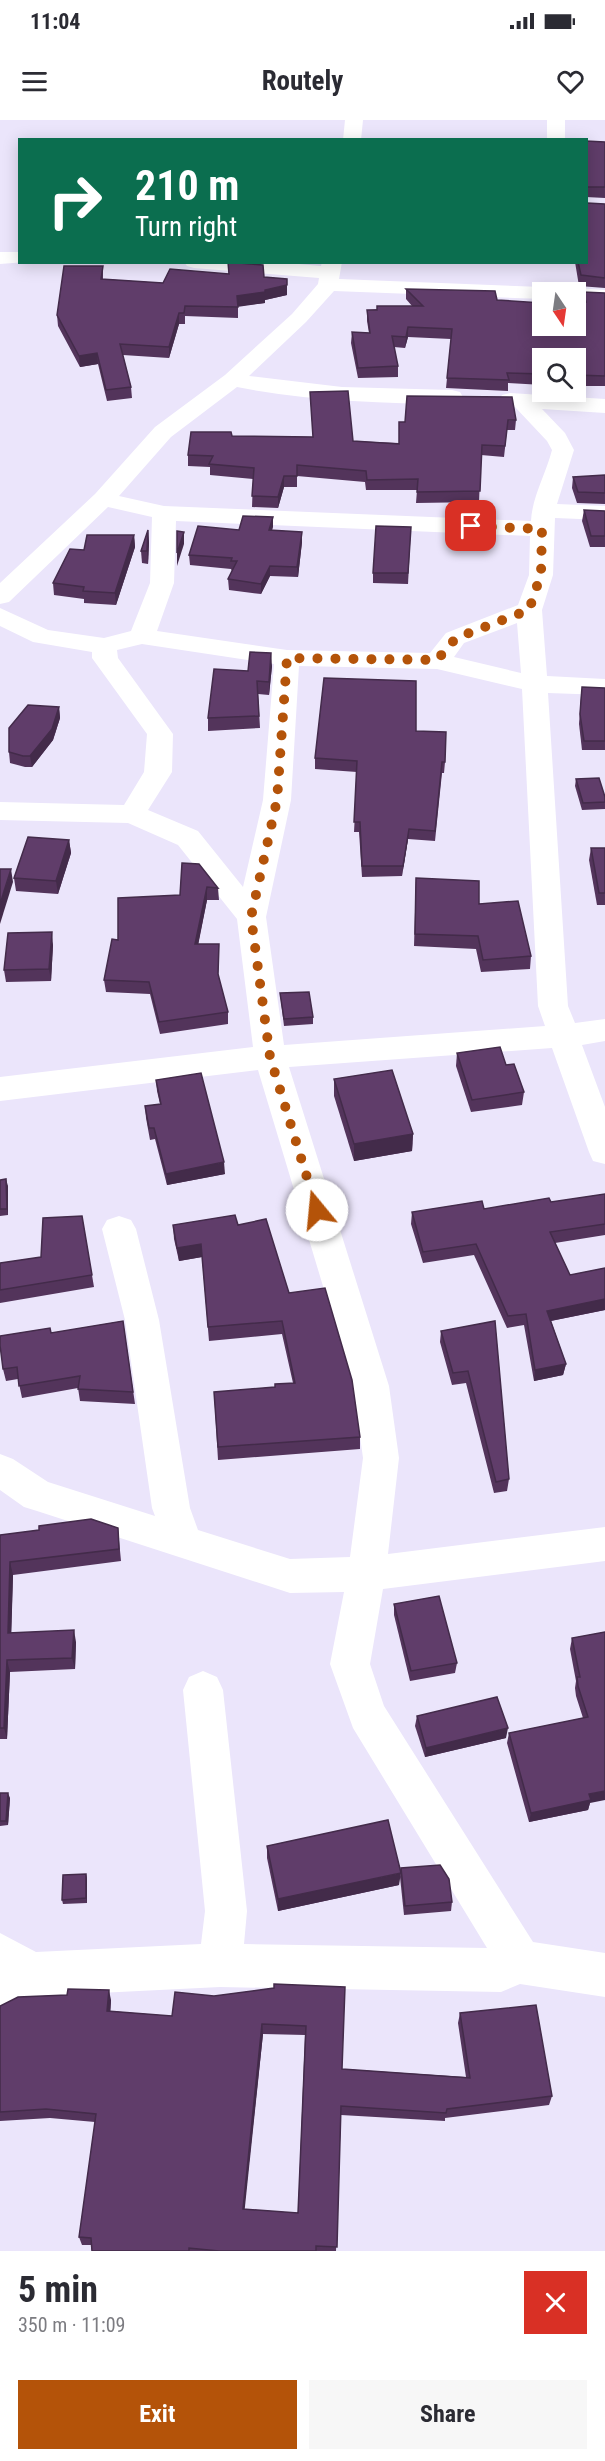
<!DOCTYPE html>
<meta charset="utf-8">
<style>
body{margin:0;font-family:"Roboto Condensed",sans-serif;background:#f7f7f7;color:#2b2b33;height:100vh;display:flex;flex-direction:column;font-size:22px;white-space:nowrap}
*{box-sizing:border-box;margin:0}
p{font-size:20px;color:#7c7c81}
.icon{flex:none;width:33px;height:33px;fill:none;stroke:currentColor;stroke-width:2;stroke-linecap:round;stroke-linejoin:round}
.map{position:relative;height:2131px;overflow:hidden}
.drawer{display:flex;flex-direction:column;background:#fff;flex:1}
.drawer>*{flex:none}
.banner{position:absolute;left:18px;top:18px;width:570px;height:126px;border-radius:0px;box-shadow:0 3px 15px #0003;background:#0b6e4f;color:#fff;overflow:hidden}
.needle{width:39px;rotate:167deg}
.fabs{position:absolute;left:532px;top:162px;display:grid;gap:12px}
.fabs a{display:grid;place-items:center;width:54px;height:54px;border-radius:0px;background:#fff;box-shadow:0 3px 15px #0003;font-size:30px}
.pin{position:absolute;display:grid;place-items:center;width:51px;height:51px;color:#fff;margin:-26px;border-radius:12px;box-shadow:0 3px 9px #0006}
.me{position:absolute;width:66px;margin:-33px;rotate:343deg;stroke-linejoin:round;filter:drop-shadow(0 0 4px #0008)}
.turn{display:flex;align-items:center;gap:21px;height:126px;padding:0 18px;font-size:27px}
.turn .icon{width:78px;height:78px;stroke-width:2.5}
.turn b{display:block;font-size:42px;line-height:51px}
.round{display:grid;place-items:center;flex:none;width:63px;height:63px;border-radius:0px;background:#f7f7f7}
.summary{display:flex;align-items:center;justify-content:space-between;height:102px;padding:0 18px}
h1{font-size:36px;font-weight:700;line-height:45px}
.button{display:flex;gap:12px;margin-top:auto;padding:12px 18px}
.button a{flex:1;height:69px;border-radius:0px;background:#b45309;color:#fff;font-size:24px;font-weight:700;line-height:69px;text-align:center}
.button a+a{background:#f7f7f7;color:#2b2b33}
.status{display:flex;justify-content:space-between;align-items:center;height:42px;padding:0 30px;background:#fff;direction:ltr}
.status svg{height:16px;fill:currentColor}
header{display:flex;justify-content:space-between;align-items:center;height:78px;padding:0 18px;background:#fff;font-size:27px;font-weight:700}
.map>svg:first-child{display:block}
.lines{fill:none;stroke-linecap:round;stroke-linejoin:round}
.minor{fill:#fff;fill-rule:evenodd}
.wall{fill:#53345b;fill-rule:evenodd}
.shaded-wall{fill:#432b4a}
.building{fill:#603d6a;stroke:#432b4a;stroke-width:1.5;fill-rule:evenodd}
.route{stroke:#b45309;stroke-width:10;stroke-dasharray:0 18}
</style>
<div class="status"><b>11:04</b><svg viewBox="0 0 49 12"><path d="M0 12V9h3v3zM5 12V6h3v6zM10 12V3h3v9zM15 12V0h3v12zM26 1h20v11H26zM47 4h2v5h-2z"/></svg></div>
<header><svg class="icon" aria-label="menu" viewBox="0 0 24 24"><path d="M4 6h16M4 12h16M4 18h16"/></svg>Routely<svg class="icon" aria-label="heart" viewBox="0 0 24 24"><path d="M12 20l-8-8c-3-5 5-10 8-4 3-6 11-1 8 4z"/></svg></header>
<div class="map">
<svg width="605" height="2131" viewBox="0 0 605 2131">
<rect width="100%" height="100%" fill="#ebe5fb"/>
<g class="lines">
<g class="minor">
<path d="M345,0H363L361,20H343Z"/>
<rect x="547" y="0" width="18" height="20"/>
<path d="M0,132H20V142H26L0,144Z"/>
<path d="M184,142H276L321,146L322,142H342L339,159L543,167L550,169L553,172H543V179L334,171L306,202L249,256L342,267L452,270L460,272L463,277L460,282L452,284C380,283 308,281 237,267L171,317L119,376L164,386L531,401C532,377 546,354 552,330L547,321L515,287L502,285L499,280L502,275L510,273L605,279V293L542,289L565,313L574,330L557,384L605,386V400L555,398L553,455L542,490L547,556L605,559V575L548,573L568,886L575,903L605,899V921L582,925L605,987V1044L593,1041L589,1032L552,928L289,947L389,1266L399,1338L388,1434L605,1407V1441L383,1469L370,1544L384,1586L533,1822L605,1833V1877L520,1864L501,1872L220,1867L38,1876L0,1896V1813L36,1832L201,1824L205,1791L183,1570L189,1557L203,1551L217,1557L223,1570L247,1791L244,1824L487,1828L353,1608L330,1544L344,1472L290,1473L37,1391L24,1387L0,1370V1334L13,1339L48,1362L155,1396L152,1388L125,1200L102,1109L107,1100L119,1096L131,1100L136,1109L159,1200L190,1388L198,1410L290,1439L350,1437L363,1338L353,1266L258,950L0,981V957L253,927L237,799L178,725L128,703L0,700V682L124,685L144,652L147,614L92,538V532L33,522L0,506V488L48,510L104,518L131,511L150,463L152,397L108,387L9,482L0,484V463L95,374L155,307L225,255L292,194L318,164L319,158L194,148L187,146ZM176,401L530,416L529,455L518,485L446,513L430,533L287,530L157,511L174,463ZM517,503L521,553L454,537L464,523ZM142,524L274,544L263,680L243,767L198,711L148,690L172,652L173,614L118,538L117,530ZM299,546L437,549L522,569L538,886L545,906L284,925L266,797L291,680Z"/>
<path d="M576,168L605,170V182L576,180V172H567Z"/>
</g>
</g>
<g class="wall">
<path d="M586,21L605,22V78L586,77Z"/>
<path d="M587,83L605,84V168L579,166L575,142H586Z"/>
<path d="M103,146V159L163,163L264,157L287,175L265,180V183L238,186V198L185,196V204H179L169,238L123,235L131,267L132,278L107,281L98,244L80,247L58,206L57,195Z"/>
<path d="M406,169L497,180L541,183L582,182L583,172L605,173V266H576V238H543V265L508,263V271L446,268L451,219L408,217L405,228L394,227L398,246V257L358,258L351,223L352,212L369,213L367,201V190L412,186L406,179Z"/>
<path d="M310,272L353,321L399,323V302L516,300L515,310H507L504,337L481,335L479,382L416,383L417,370H366L365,362L297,356V367H284L278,388L252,387L253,359L210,355V347L188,346V335L232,316L313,317Z"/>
<path d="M605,355V384L577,383L572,368L573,357Z"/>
<path d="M584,390L605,391V427H590L582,401Z"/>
<path d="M273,397L272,411L302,422L298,457L270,456L261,474L229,470L228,459L232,451L231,449L190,445L189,435L239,410Z"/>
<path d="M411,407L408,464L373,463V453Z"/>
<path d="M148,410L149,423L148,444L142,443L141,431Z"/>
<path d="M134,415L135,427L116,485L84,483V479L54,475L53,463L84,430Z"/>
<path d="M272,546L269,575L258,574L260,608L208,611V598L248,551Z"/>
<path d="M605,568V630H582L579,604L581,576Z"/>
<path d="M59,587L60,598L53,620L32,647H25L10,643L9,632Z"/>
<path d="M416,611L445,642L444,653H442L435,721L408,719L402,756L362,757L359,712H354L357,652L315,649V638Z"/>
<path d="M576,659L605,677V689L582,690L575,666Z"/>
<path d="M69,720L71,733L58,774L16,771L14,758Z"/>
<path d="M591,728H605V785H597L589,740Z"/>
<path d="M182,743L218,768L219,780H207L198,824L219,836L218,858L228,892V904L160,914L150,874L106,872L104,860L118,820L180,775Z"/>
<path d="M416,758L479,784L531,836L530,849L481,852L476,829L414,826Z"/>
<path d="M53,825L51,861L6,862L4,850Z"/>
<path d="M280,873L313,897V904L284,906Z"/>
<path d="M457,933L506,945L524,972L522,985L471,992L456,946Z"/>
<path d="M334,959L413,1014L412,1031L354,1041L334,976Z"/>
<path d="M156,960L225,1054L167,1065L155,1019L150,1020L146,998L145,986L160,984L157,971Z"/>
<path d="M0,1060L8,1066V1095L0,1096Z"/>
<path d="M605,1074V1115L555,1123L570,1155L605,1148V1190L551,1201L566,1244L563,1255L534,1261L524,1205L507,1208L474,1135L423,1143L411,1104L412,1092L484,1089L551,1082Z"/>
<path d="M82,1096L94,1167L0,1183V1143L41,1137Z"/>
<path d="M173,1105H238L289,1173L360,1317V1329L218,1340L214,1272L275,1267L293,1263L282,1214L209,1221L202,1137L179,1141L174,1119Z"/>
<path d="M123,1201L135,1284L80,1281L78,1268L22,1278L18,1259L6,1261L3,1249L51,1213Z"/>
<path d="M495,1201L509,1359L507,1371L494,1373L466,1263L452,1265L440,1222L441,1211Z"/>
<path d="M0,1415L119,1420L121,1441L13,1455L11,1513L76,1522L75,1549L10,1552L7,1619H0Z"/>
<path d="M394,1484L457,1543L455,1553L410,1561L394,1495Z"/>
<path d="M605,1512L590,1683L588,1690L529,1702L507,1623L509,1613L583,1598L576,1576L575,1568L576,1561L570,1529L572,1518Z"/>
<path d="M417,1596L506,1618L425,1637L415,1606Z"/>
<path d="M0,1673L10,1678L8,1705L0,1706Z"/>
<path d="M267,1726L399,1765L278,1791L267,1738Z"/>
<path d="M401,1748L452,1782L451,1791L404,1795L400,1757Z"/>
<path d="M86,1754L87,1759V1783L63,1784L62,1780Z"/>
<path d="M274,1868L342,1949L466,1957L458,1903L460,1893L552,1976L549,1985L445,1998V2001L341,1995L336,2131H92L91,2125H82L79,2117L95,2002L50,1998L0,2001V1886L111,1880L110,1891L172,1896L214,1876ZM263,1914L305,1915L298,2093L244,2089Z"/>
</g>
<g class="shaded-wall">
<path d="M287,165V175L265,180V183L237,187V176Z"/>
<path d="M179,193V204L169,238V227Z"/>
<path d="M408,207V217L405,228L406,217Z"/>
<path d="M97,233L98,244L80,247L79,236Z"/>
<path d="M284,356V367L278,388V377Z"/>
<path d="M273,397V407L269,421V410Z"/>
<path d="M148,410L149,423L148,444L147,431Z"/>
<path d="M184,412V424L177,446V433Z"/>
<path d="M302,412V422L298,457L297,447Z"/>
<path d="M134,415L135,427L116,485L115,473Z"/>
<path d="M270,446V456L261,474V464Z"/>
<path d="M271,533L272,546L269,575V562Z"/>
<path d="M59,587L60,598L53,620L32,647L30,636Z"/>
<path d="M409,709L408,719L402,756L403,746Z"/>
<path d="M69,720L71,733L58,774L56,761Z"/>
<path d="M11,749L13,762L0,804V784Z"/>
<path d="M207,767V780L196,836L195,824Z"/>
<path d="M52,812L53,825L51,861L49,849Z"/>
<path d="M413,1014L412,1031L354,1041V1024Z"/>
<path d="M224,1042L225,1054L167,1065L166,1054Z"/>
<path d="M6,1059L8,1066V1095L7,1089Z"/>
<path d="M201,1124L202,1137L179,1141L177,1128Z"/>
<path d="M605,1179V1190L545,1202L547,1191Z"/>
<path d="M566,1244L563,1255L534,1261L535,1250Z"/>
<path d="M10,1442L13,1455L11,1525L8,1513Z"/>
<path d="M74,1510L76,1522L75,1549L72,1538Z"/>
<path d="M7,1540L10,1552L7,1619L4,1608Z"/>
<path d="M508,1608L506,1618L425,1637L426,1628Z"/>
<path d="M605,1671V1680L590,1683L588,1690L529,1702L531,1693L589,1674Z"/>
<path d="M8,1673L10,1678L8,1705L6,1701Z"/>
<path d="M401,1753L399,1765L278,1791V1779Z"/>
<path d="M86,1754L87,1759V1783L86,1778Z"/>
<path d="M109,1870L111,1880L110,1901L107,1891Z"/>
<path d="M262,1904L263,1914L244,2096L243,2089Z"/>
</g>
<g class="building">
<path d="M586,21L605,22V67H587L586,69Z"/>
<path d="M587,83L605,84V158L581,155L578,142H586Z"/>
<path d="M228,142L263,145L264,157L287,159V165L265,170V172L237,176L238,187L185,186L184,193H179L169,227L120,224L131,267L106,270L97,233L79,236L57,195L64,146H103L101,159L163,163L170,149L229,154Z"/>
<path d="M406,169L495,171L497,180L542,183V180H543V206H576V182H586L583,172L605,173V256L576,255V238H543V254L507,253L509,260L447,258L452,209L408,207L406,217L392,216L398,246L358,248L352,212L370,213L367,190H377V186H423Z"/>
<path d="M348,271L353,321L399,324V302H405L407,276L512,277L516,300H508L505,326L482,325L480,371L417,372L418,359L367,360L366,351L297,345V356H284L278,377L252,376L254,348L209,344L213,336L188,335L191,312H231L232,316L313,317L310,272Z"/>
<path d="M605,355V373L578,372L573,357Z"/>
<path d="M584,390L605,391V416H591Z"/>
<path d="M243,396L273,397L269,410L302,412L297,447L270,446L261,464L228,459L237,441H231L232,438L189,435L198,406L239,410Z"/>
<path d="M376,406L411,407L408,453H373Z"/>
<path d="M148,410L147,431H141Z"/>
<path d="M177,411L184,412L177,433Z"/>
<path d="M87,415H134L115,473L83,471L84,467L53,463L70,429L84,430Z"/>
<path d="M250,532L271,533L269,562L257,561L259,596L208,598L214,549L248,551Z"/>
<path d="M324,558L416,561V611L446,612L445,642H442L435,711L409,709L403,746H362L360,702H354L357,641L315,638Z"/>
<path d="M582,567L605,568V621H584L580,594Z"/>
<path d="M28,585L59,587L52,609L30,636H23L9,632V608Z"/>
<path d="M599,658L605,677V682L583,683L576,659Z"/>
<path d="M28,717L69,720L56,761L14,758Z"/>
<path d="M591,728H605V773H599Z"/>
<path d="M182,743L199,744L218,768L207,767L195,824H219L218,854L228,892L159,902L149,862L104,860L112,819L118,820V778L180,775Z"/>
<path d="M0,749H11L0,784Z"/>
<path d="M416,758L479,761V784L518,781L531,836L483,840L478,816L415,814Z"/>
<path d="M52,812L49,849L4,850L8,813Z"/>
<path d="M309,872L313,897L284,899L280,873Z"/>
<path d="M500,927L506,945L514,944L524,972L472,980L457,933Z"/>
<path d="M392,950L413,1014L354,1024L334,959Z"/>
<path d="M201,953L224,1042L166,1054L154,1008H149L145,986L161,984L156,960Z"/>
<path d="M6,1059L7,1089H0V1060Z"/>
<path d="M605,1074V1104L550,1112L570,1155L605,1148V1179L547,1191L566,1244L535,1250L526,1194L508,1196L476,1124L423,1132L412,1092L482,1081L484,1089L549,1078L551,1082Z"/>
<path d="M235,1095L238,1105L266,1099L289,1173L325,1168L352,1260L360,1317L218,1327L214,1272L275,1267V1264L295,1263L282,1201L208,1207L201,1124L177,1128L173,1105Z"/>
<path d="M82,1096L92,1155L0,1170V1143L41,1137L43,1098Z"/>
<path d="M123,1201L133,1272L78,1269L80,1256L19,1266L17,1247L3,1249L0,1225V1216L50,1208L51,1213Z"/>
<path d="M495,1201L509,1359L496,1362L468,1251L453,1253L441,1211Z"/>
<path d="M91,1399L118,1408L119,1429L10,1442L8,1513L74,1510L72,1538L7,1540L4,1608H0V1415L39,1410V1406Z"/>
<path d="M439,1476L457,1543L411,1551L394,1484Z"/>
<path d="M605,1512V1671L589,1674L591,1680L531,1693L509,1613L588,1597L578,1566L577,1557H580L572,1518Z"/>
<path d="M497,1577L508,1608L426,1628L417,1596Z"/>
<path d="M0,1673H8L6,1701H0Z"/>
<path d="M388,1700L401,1753L278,1779L267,1726Z"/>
<path d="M440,1745L449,1759L452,1782L405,1786L401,1748Z"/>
<path d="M86,1754V1778L62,1780L63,1755Z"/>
<path d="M274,1864L345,1867L342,1949L470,1958L460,1893L536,1885L552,1976L447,1989L446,1993L341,1986L337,2127L316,2126V2131H219L189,2128V2131H92L91,2118L79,2117L96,1994L46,1989L0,1992V1886L18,1877L67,1875L68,1869L109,1870L107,1891L172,1896L175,1872L214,1876L274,1868ZM262,1904L306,1906L298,2093L243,2089Z"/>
</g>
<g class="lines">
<path class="route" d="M317,1090L270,937L251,797L277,680L287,538L437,540L456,518L529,490L541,454L542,409L471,406"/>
</g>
</svg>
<div class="fabs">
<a><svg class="needle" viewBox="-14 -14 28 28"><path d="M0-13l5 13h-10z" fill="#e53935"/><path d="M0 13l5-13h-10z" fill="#7c7c81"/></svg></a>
<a><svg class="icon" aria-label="search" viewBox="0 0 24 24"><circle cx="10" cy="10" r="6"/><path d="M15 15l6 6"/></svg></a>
</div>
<div class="pin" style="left:471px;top:406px;background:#d93025"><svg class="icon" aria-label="arrive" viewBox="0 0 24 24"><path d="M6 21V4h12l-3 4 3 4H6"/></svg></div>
<svg class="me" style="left:317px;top:1090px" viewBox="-20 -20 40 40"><circle r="19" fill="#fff"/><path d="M0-13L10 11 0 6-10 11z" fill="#b45309"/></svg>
<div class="banner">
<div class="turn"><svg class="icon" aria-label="right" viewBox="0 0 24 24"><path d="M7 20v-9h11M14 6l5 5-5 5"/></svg><div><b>210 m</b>Turn right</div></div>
</div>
</div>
<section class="drawer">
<div class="summary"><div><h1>5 min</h1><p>350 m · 11:09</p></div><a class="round" style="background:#d93025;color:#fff"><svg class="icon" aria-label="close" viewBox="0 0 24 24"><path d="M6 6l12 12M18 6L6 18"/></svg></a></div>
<div class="button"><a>Exit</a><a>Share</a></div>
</section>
